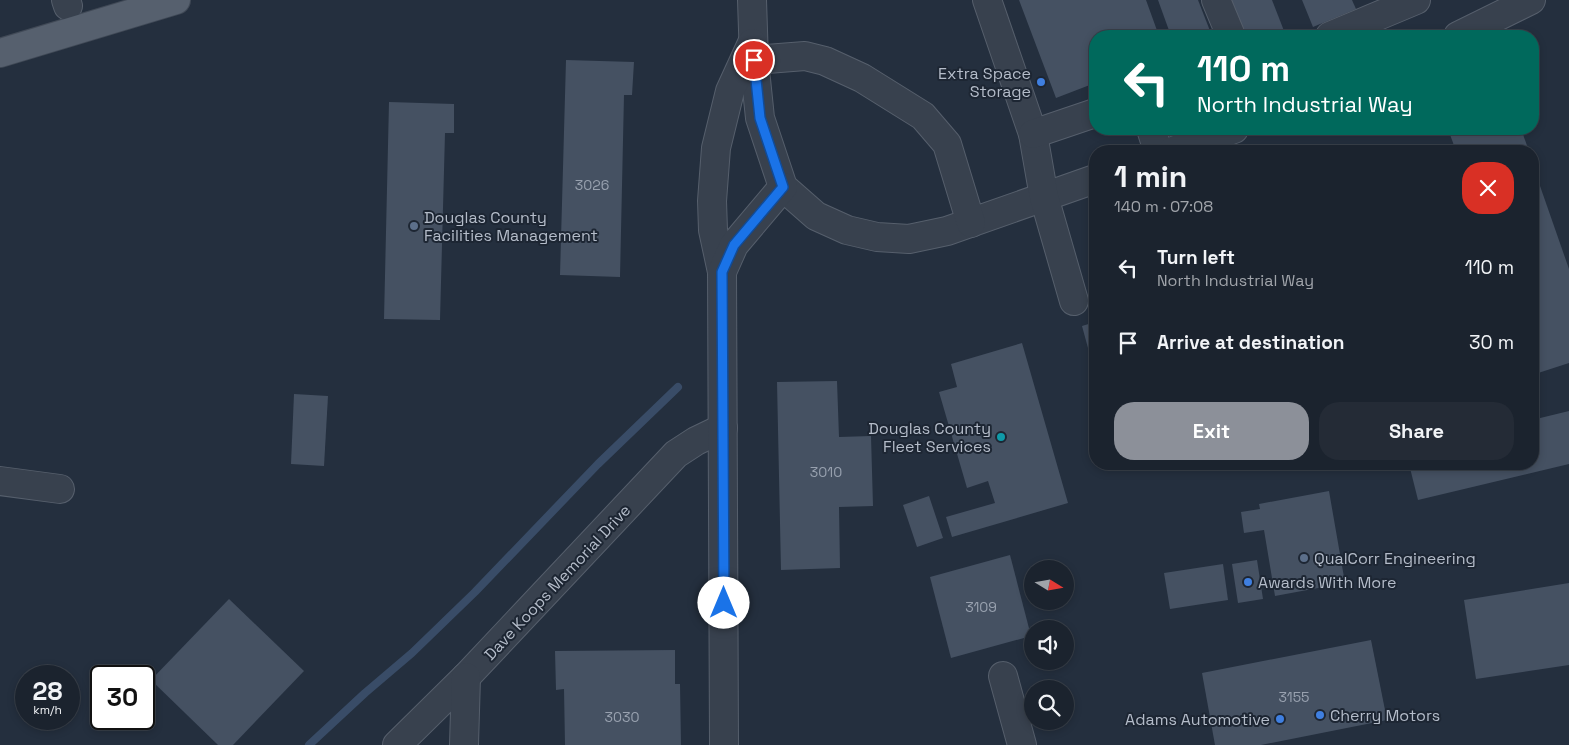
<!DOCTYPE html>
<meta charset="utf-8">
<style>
body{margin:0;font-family:"Space Grotesk",sans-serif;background:#242b36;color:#f1f3f6;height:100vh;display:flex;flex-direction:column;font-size:19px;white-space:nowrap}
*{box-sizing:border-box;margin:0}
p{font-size:16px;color:#a0a4aa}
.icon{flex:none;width:28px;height:28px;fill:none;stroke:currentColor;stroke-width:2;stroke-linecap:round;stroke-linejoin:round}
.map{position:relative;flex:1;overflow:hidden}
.sheet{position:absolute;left:1089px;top:145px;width:450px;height:325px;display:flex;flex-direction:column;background:#1b232e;border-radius:20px;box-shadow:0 2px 8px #0003,0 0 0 1px #39404a}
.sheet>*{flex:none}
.top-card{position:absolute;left:1089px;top:30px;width:450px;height:105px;border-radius:20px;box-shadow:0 2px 8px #0003,0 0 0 1px #39404a;background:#00695c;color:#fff;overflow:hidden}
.needle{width:32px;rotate:101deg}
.buttons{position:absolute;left:1024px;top:560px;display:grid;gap:10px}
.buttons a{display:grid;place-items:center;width:50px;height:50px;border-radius:50%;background:#1b232e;box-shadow:0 2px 8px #0003,0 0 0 1px #39404a;font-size:25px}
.speed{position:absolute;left:15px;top:665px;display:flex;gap:10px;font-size:25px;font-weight:700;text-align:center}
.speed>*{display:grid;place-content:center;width:65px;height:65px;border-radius:50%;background:#1b232e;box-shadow:0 2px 8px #0003,0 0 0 1px #39404a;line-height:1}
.speed small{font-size:12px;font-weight:400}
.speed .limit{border:2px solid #111;border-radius:8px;background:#fff;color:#111}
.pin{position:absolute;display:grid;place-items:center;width:42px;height:42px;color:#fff;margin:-21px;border:2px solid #fff;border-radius:50%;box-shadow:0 1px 5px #0007}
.me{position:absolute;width:55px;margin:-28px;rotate:0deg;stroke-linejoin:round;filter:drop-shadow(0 0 4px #0008)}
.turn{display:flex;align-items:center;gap:18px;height:105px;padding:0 25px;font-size:22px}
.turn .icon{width:65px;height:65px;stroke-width:2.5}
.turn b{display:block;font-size:35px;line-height:42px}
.round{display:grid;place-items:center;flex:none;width:52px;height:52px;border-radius:20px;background:#242b36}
.overview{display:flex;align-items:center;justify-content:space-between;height:85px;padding:0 25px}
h1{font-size:30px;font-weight:600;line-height:38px}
.button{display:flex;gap:10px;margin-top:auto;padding:10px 25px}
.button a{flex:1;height:58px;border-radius:20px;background:#8c9099;color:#fff;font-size:20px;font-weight:600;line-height:58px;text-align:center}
.button a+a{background:#242b36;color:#f1f3f6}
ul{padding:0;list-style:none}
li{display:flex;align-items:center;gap:15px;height:75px;padding:0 25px}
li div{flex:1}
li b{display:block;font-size:19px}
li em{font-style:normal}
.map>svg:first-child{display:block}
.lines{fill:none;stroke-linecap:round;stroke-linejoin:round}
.stream{stroke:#394c67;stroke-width:8}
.building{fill:#455162}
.minor-casing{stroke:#565f6c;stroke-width:30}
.major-casing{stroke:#414a57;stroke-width:30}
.minor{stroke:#38414e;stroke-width:28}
.major{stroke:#56606e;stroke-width:28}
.route-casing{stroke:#114b97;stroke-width:12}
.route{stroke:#1a73e8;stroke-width:9}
.shop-dot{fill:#3f7fe0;stroke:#1d2633;stroke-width:2}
.service-dot{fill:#5c6f8a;stroke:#1d2633;stroke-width:2}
.culture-dot{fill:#0f9aa8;stroke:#1d2633;stroke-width:2}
.labels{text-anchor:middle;stroke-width:4;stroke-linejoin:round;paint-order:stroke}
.number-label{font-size:14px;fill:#98a1af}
.poi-label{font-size:16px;fill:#b4bcc9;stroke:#1d2633;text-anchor:start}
.street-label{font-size:16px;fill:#b4bcc9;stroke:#1d2633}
</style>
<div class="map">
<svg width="1569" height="745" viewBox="0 0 1569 745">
<rect width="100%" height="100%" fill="#242f3e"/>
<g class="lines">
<path class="stream" d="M309,745L365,693L412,653L475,592L598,464L678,387"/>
</g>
<g class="building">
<path d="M1019,0H1146L1159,36H1095V83L1056,98Z"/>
<path d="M1158,0H1198L1212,36H1171Z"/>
<path d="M1231,0H1272L1286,36H1246Z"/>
<path d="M1302,0H1352L1356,9L1313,27Z"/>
<path d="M566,60L634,62L632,95H624L620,277L560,275Z"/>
<path d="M389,102L454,104V133H445L440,320L384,319Z"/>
<path d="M1448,129H1521L1529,151H1456Z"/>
<path d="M1532,163L1569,269V363L1532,375Z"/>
<path d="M1095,322V370H1094L1082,326Z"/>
<path d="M1022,343L1068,503L952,537L946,517L995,503L988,481L967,488L939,392L957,387L951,364Z"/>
<path d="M837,381L839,437L871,436L873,506L839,507L840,568L781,570L777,382Z"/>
<path d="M294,394L328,396L324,466L291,464Z"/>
<path d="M1569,411V464L1418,500L1409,464H1532V420Z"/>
<path d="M1329,491L1345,583L1275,596L1264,530L1244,533L1241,512L1260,509L1259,504Z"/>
<path d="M929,496L943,538L917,547L903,505Z"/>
<path d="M1010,555L1031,636L951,658L930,577Z"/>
<path d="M1257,560L1263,599L1238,603L1232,564Z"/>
<path d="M1223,564L1228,600L1170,609L1164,573Z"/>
<path d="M1569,583V665L1476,679L1464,600Z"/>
<path d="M229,599L304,671L233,745H218L151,680Z"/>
<path d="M1371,640L1387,720L1261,745H1215L1202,673Z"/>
<path d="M675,650V684H680L681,745H565L564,689L556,690L555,651Z"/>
</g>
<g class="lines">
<defs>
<g id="minor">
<path d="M66,0L68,6"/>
<path d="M752,0L754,60L760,118L783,187L816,216L847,230L877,237L909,239L947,231L1095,179"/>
<path d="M987,0L1033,134L1044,197L1074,301"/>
<path d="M1216,0L1231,36"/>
<path d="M1330,36L1416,0"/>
<path d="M1458,36L1531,0"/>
<path d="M754,60L805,56L825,61L862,78L923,116L947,144L971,223"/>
<path d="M1151,129L1158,151"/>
<path d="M1033,134L1095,113"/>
<path d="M1173,151L1234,129"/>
<path d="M722,272L713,230L712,201L716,148L730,91L752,43"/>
<path d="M0,481L60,489"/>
<path d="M1003,676L1022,745"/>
<path d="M397,745L466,677L676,454L696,441L723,428"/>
<path d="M464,745L466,677"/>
<path d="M724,745L722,272L734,245L783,187"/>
</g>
<path id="major" d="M0,53L176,0"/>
</defs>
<use href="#minor" class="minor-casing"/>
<use href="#major" class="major-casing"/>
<use href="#minor" class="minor"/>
<use href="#major" class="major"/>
</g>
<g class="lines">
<defs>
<path id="route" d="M724,603L722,272L734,245L783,187L760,118L754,60"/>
</defs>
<use href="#route" class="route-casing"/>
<use href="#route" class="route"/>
</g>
<g class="shop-dot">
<circle cx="1041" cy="82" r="5"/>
<circle cx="1248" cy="582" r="5"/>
<circle cx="1320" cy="715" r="5"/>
<circle cx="1280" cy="719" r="5"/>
</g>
<g class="service-dot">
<circle cx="414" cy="226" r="5"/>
<circle cx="1304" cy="558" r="5"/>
</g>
<circle class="culture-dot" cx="1001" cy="437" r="5"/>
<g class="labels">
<g class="number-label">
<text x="592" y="190">3026</text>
<text x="826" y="477">3010</text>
<text x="981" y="612">3109</text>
<text x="1294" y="702">3155</text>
<text x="622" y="722">3030</text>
</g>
<g class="poi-label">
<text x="1031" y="79" text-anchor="end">Extra Space<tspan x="1031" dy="18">Storage</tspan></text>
<text x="424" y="223">Douglas County<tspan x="424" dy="18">Facilities Management</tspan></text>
<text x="991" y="434" text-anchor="end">Douglas County<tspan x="991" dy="18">Fleet Services</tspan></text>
<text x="1314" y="564">QualCorr Engineering</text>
<text x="1258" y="588">Awards With More</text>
<text x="1330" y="721">Cherry Motors</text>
<text x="1270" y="725" text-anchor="end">Adams Automotive</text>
</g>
<g class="street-label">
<text transform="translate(557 582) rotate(-47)" y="6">Dave Koops Memorial Drive</text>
</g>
</g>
</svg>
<div class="buttons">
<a><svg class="needle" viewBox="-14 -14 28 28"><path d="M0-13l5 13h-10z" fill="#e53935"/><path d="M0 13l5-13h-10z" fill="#a0a4aa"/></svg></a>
<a><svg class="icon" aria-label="sound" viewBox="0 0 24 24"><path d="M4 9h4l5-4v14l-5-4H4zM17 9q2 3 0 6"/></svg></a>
<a><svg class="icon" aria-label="search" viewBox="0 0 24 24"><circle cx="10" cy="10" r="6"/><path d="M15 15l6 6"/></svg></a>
</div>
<div class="speed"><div>28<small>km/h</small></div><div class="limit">30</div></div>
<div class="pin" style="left:754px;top:60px;background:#d93025"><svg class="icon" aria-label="arrive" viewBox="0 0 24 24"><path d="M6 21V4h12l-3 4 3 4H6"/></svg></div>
<svg class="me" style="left:724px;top:603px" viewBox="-20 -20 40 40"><circle r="19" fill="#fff"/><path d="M0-13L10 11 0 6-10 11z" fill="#1a73e8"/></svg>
<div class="top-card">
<div class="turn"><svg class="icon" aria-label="left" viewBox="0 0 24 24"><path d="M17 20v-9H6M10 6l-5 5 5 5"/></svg><div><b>110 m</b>North Industrial Way</div></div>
</div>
<section class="sheet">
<div class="overview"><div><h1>1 min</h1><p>140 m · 07:08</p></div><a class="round" style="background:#d93025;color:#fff"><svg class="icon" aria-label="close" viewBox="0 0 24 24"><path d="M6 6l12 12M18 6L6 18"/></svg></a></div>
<ul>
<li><svg class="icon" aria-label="left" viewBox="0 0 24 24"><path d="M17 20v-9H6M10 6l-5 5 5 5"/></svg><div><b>Turn left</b><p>North Industrial Way</p></div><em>110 m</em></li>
<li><svg class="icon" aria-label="arrive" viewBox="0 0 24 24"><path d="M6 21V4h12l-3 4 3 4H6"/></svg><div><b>Arrive at destination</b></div><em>30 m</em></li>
</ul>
<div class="button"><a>Exit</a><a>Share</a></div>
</section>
</div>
